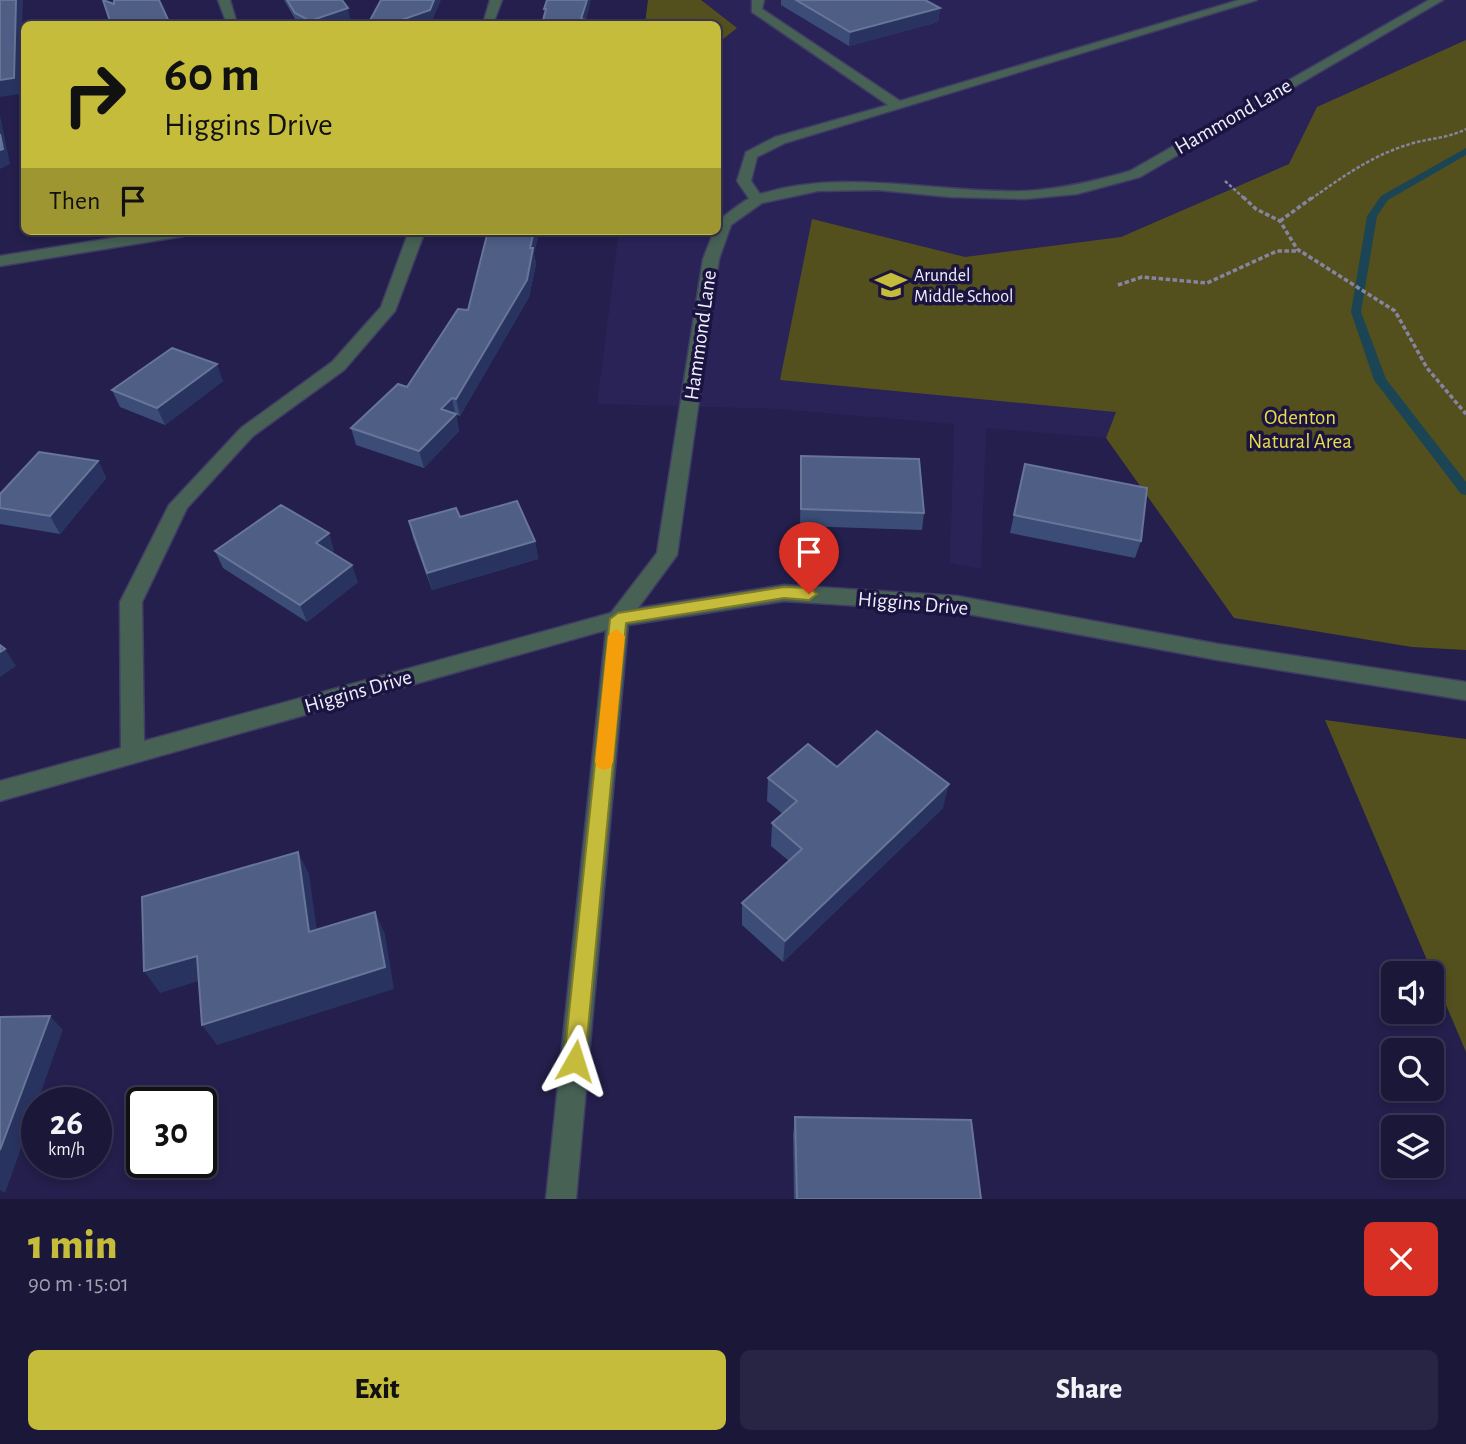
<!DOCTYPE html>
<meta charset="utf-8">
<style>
body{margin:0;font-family:"Alegreya Sans",sans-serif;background:#282444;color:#f1f3f6;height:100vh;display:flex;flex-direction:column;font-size:26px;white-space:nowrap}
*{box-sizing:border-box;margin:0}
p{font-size:23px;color:#a09fae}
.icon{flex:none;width:38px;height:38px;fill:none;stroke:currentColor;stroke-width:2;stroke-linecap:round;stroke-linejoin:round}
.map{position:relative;height:1199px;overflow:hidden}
.details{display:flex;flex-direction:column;background:#1b1739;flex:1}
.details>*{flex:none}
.hud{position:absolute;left:21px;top:21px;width:700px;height:214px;border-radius:10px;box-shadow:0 4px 10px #0003,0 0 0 2px #393653;background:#c6bc3c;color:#111;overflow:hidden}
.controls{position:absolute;left:1381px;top:961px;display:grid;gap:14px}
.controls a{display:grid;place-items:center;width:63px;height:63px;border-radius:10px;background:#1b1739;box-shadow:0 4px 10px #0003,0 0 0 2px #393653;font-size:35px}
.speed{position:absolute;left:21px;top:1087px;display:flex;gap:14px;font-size:35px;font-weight:700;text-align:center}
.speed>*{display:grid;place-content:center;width:91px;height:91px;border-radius:50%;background:#1b1739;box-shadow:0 4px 10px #0003,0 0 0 2px #393653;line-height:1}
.speed small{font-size:18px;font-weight:400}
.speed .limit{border:4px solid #111;border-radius:10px;background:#fff;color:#111}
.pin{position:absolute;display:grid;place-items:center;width:60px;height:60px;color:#fff;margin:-72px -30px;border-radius:50% 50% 50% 0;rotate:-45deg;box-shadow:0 0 7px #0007}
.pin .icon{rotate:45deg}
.me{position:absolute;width:77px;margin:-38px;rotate:6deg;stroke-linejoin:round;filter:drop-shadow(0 0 5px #0008)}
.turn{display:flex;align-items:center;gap:24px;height:147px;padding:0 28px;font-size:32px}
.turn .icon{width:91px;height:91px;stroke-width:2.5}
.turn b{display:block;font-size:49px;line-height:60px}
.then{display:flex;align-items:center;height:66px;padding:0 28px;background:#0003;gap:14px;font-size:26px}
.round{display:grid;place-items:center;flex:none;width:74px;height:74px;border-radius:10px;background:#282444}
.overview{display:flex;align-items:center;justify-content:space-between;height:119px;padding:0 28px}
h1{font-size:42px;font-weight:800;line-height:52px;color:#c6bc3c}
.cta{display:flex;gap:14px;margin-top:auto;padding:14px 28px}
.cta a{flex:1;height:80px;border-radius:10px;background:#c6bc3c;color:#111;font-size:28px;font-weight:800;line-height:80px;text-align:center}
.cta a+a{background:#282444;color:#f1f3f6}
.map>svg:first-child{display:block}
.built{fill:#2a2358}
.green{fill:#53501e}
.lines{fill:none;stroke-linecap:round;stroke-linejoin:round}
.stream{fill:#1b4554;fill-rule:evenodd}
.lane-casing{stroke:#403c64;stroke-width:3}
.street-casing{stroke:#403c64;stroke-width:3}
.path-far1{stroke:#8684a1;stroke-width:2.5;stroke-dasharray:3.5 2;stroke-linecap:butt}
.path{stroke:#8684a1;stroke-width:3.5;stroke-dasharray:4.5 2.5;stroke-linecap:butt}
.lane{fill:#476155;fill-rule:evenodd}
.street{fill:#476155;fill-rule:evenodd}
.wall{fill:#3b4d77}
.shaded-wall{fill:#293360}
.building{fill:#4e5e85;stroke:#677597;stroke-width:2}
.route{fill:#c6bc3c;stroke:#817a27;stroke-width:2}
.slow{fill:#f59e0b}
.labels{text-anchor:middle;stroke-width:7;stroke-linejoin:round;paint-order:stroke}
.far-poi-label{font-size:18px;fill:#eeeefa;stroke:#1b1441;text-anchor:start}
.street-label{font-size:21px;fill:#eeeefa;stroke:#1b1441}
.park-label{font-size:21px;fill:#e7db49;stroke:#1b1441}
</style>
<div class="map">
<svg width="1466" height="1199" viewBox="0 0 1466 1199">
<rect width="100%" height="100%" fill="#241f4c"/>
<path class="built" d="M648,0H1466V151L1165,288L1106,438L986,428L981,569L950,563L954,424L778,409L597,404L619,231H718V24H645Z"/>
<g class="green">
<path d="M648,0H701L737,28L718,43V24H645Z"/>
<path d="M1466,40V650L1412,647L1234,618L1106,438L1116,412L780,380L812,219L965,257L1121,237L1289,164L1317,107Z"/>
<path d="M1325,720L1466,739V1052Z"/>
</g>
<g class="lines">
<path class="stream" d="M1466,148V155L1388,200L1377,216L1361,312L1386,379L1466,482V495L1461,494L1374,380L1351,312L1367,216L1381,196Z"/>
<defs>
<path id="lane" d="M752,0H764L762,9L900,101L1239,0H1257L785,143L757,157L751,181L764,200L757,204L752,203L737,181L746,152L775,137L888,105L752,12Z"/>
<g id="street">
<path d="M218,0H230L237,24H227Z"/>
<path d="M490,0H502L493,24H483Z"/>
<path d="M1429,0H1443L1140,177L1077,194L1025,199L950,197L878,190L818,191L762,203L731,225L719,259L677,555L638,608L784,585L957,596L1218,644L1466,682V700L1218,660L957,612L784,601L628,625L576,1199H546L606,630L0,801V781L121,748L120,602L169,505L241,428L332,362L381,307L409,231H425L395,311L344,370L253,436L187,508L142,602L144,741L611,613L657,553L703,259L714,231H718L719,220C730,212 742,201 754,196C843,166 935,194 1025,191C1062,189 1095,181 1130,171Z"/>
<path d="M156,231H192L184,236L0,266V256Z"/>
</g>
</defs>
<use href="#lane" class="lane-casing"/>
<use href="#street" class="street-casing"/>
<g class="path-far1">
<path d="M1225,181L1245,199"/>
<path d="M1311,199C1341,178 1371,156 1407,145C1427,138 1447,139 1466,129"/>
</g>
<g class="path">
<path d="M1243,197L1256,209L1280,221L1297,249L1395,311L1427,368L1466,414"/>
<path d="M1280,221L1313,197"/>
<path d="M1118,285L1142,277L1207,283L1277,251H1300"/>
</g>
<use href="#lane" class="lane"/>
<use href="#street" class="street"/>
</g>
<g class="wall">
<path d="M284,0H342L350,19L334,24H298Z"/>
<path d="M781,0H925L940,8L938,22L849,46L781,5Z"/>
<path d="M534,254L536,264L529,297L460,416L456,415L459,431L424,468L356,445L351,428L407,387L468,310Z"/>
<path d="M223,381L165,425L120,407L112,390Z"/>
<path d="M801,456L924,513L922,530L800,526Z"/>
<path d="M98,461L106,478L60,534L0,524V494Z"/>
<path d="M1025,464L1141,541L1135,558L1010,533Z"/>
<path d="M460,517L535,541L538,559L432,590L413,538L409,521Z"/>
<path d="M334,550L332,552L358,582L307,622L223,568L215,551Z"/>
<path d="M837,767L943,808L783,962L742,925V903L789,861L771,846L772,823L783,814L767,801L768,778Z"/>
<path d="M795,1117L981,1199H794L793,1135Z"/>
</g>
<g class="shaded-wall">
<path d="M16,0H23L20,94L0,97V80Z"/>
<path d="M434,0H441L432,21L422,24H390Z"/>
<path d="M587,0H591L586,21V24H582L581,19Z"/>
<path d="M348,8L350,19L334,24H311L310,21Z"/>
<path d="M940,8L938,22L849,46L850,32Z"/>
<path d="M0,115L10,164L0,169Z"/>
<path d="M534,231H540L534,254L536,264L529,297L460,416L456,399L530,248Z"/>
<path d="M217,364L223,381L165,425L157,408Z"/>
<path d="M452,398L459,431L424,468L419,451L441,409Z"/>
<path d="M98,461L106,478L60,534L50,516Z"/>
<path d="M329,533L334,550L322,560L316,543Z"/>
<path d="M535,541L538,559L432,590L427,573Z"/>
<path d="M352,565L358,582L307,622L300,605Z"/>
<path d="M5,649L16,666L0,677V652Z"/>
<path d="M949,784L943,808L783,962L785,941Z"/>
<path d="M298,852L309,874L320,953L309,932Z"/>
<path d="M375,912L385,934L394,989L217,1045L202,1025Z"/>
<path d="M197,956L212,977L160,993L144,971Z"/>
<path d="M50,1016L63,1030L5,1193L0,1190V1150Z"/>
</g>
<g class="building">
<path d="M0,0H16L14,78L0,80Z"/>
<path d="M103,0L114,4V0H159L170,24H111Z"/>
<path d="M287,0H342L348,8L310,21L295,13Z"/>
<path d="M381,0H434L430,10L390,24H368Z"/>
<path d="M547,0H587L581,19L586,20L585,24H542L546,9H544Z"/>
<path d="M796,0H925L940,8L850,32Z"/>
<path d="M0,134L3,149L0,150Z"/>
<path d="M488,231H534L530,248H533L527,280L456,399L452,398L441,409L456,414L419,451L351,428L398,384L407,387L458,309L468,310Z"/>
<path d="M172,348L217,364L157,408L112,390Z"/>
<path d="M39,452L98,461L50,516L0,508V494Z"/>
<path d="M801,456L919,459L924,513L801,509Z"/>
<path d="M1025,464L1147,488L1141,541L1014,515Z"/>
<path d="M517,501L535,541L427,573L409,521L456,508L460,517Z"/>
<path d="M281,505L329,533L316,543L352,565L300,605L215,551Z"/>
<path d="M0,645L5,649L0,652Z"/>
<path d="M877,731L949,784L785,941L742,903L802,849L772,823L797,801L768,778L808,744L837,767Z"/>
<path d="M298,852L309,932L375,912L385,967L202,1025L197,956L144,971L142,897Z"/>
<path d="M50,1016L0,1150V1017Z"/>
<path d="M795,1117L971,1120L981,1199H797Z"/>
</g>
<path class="route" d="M784,587L809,588L817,594L809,600L784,598L626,623L585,1061L582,1069L575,1072L567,1069L564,1061L610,619L618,613Z"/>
<path class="slow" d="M616,629L625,636L613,762L610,768L604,770L598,768L595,762L608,636Z"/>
<defs>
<symbol id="school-bare" viewBox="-9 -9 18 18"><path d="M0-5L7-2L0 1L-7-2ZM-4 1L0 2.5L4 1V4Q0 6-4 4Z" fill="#c6bc3c" stroke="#1b1441" stroke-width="2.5" paint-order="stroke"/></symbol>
</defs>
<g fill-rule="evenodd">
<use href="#school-bare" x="869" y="263" width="44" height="44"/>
</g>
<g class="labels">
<g class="far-poi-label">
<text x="914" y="281">Arundel<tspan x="914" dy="21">Middle School</tspan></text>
</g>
<g class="street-label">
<text transform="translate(1233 116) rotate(-30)" y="7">Hammond Lane</text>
<text transform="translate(700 335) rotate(-82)" y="7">Hammond Lane</text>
<text transform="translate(913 603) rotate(5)" y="7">Higgins Drive</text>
<text transform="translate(358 691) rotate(-16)" y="7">Higgins Drive</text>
</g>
<g class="park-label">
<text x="1300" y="424">Odenton<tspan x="1300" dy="24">Natural Area</tspan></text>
</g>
</g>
</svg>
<div class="controls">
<a><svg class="icon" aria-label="sound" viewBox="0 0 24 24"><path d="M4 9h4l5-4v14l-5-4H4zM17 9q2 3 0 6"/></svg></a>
<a><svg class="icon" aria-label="search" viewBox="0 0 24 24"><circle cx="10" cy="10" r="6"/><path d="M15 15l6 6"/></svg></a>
<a><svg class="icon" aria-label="layers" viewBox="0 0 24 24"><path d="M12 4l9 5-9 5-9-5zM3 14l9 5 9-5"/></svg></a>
</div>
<div class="speed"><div>26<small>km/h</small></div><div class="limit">30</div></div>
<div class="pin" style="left:809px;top:594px;background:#d93025"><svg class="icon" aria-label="arrive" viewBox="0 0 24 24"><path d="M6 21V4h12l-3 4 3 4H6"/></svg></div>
<svg class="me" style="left:575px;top:1061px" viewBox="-20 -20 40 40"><path d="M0-17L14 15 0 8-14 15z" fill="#c6bc3c" stroke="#fff" stroke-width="4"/></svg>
<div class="hud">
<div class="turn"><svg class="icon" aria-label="right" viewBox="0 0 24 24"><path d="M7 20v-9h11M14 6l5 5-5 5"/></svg><div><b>60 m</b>Higgins Drive</div></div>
<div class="then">Then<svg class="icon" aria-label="arrive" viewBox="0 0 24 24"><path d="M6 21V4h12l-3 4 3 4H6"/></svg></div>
</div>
</div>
<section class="details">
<div class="overview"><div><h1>1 min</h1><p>90 m · 15:01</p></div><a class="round" style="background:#d93025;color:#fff"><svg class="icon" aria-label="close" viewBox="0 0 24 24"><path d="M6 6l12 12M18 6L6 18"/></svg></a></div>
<div class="cta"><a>Exit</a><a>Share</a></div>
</section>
